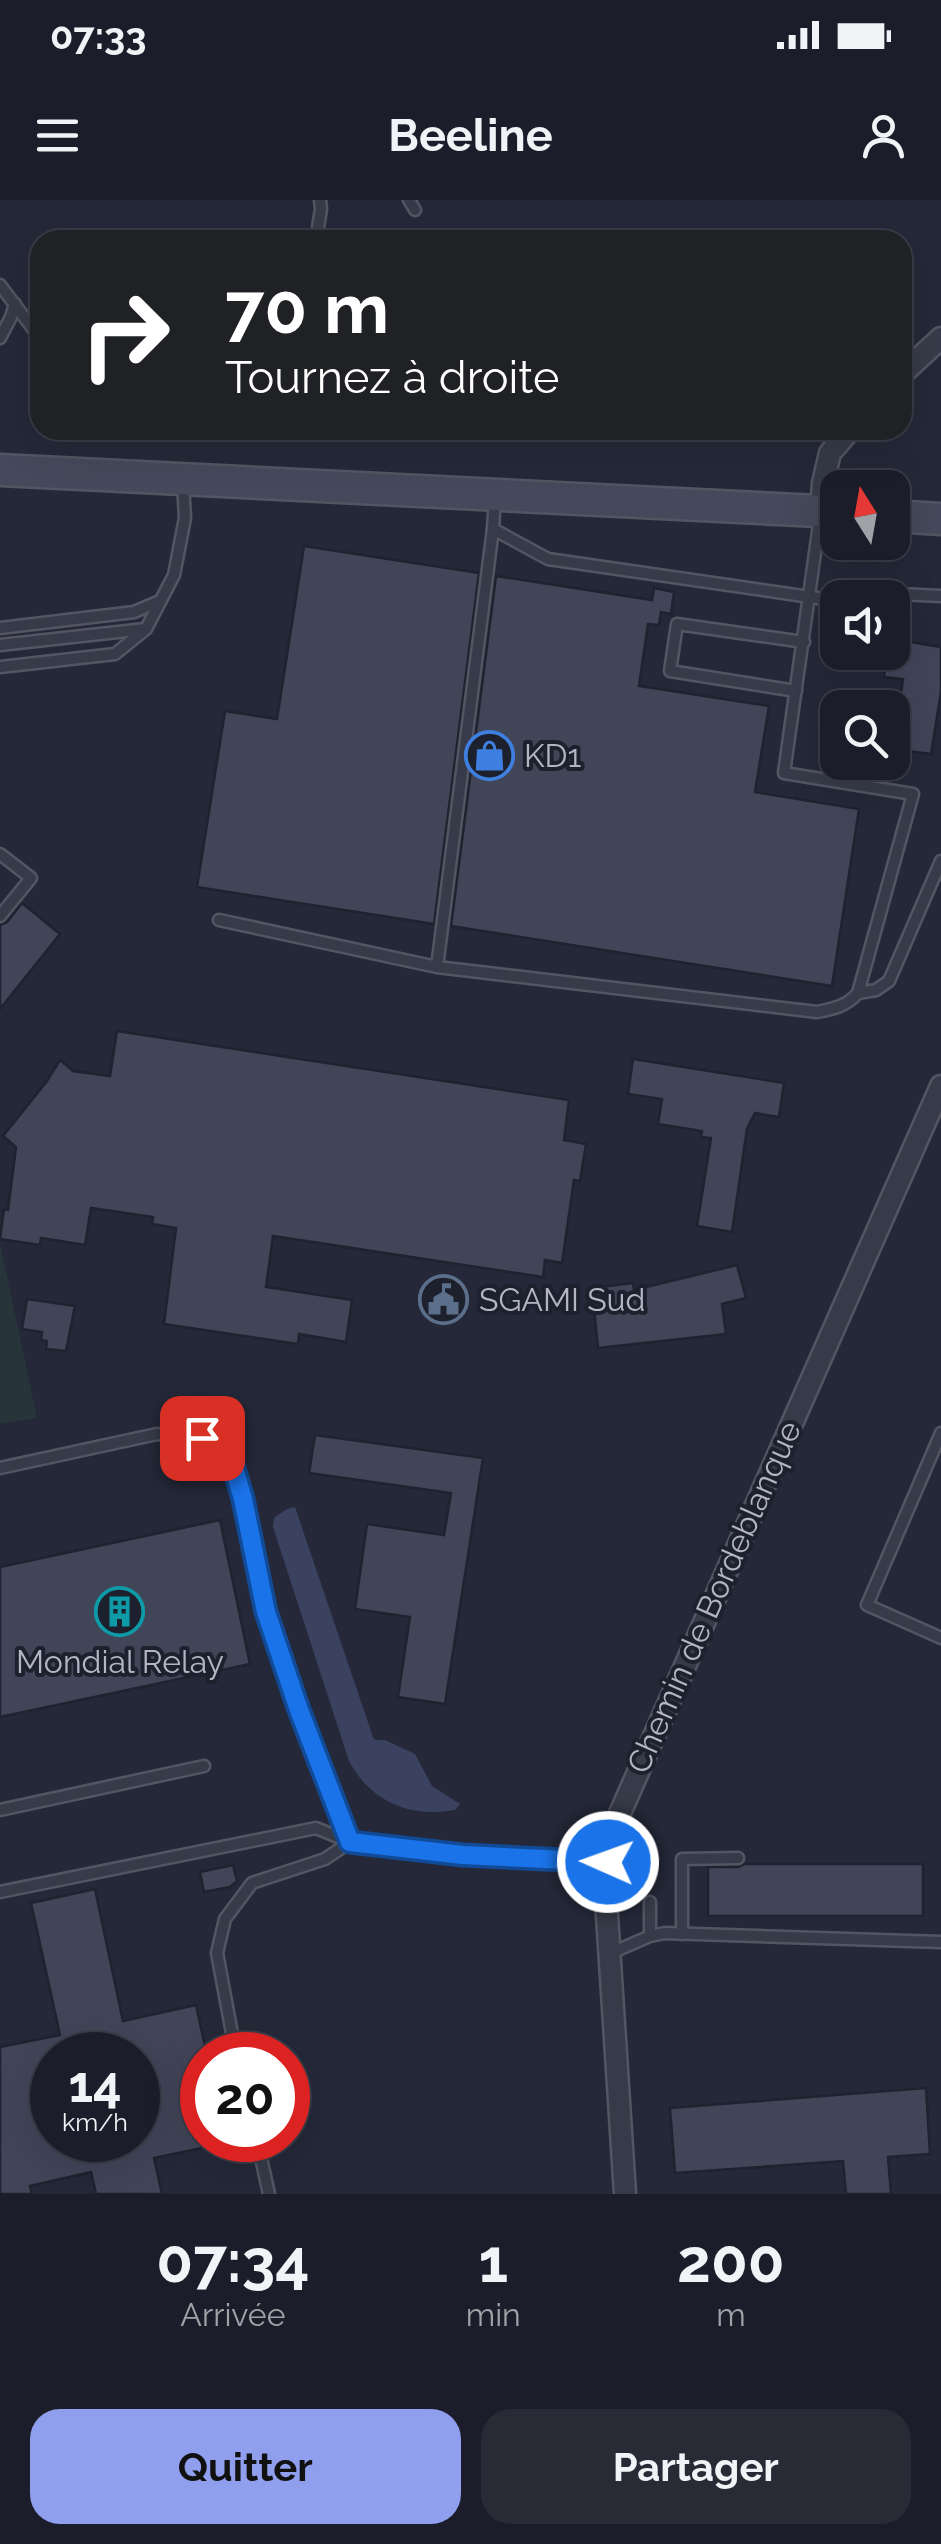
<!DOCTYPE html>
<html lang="fr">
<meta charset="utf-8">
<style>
body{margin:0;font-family:Raleway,sans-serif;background:#282b36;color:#f1f3f6;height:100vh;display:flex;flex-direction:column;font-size:38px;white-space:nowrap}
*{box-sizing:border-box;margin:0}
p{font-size:32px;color:#a0a2a8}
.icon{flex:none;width:55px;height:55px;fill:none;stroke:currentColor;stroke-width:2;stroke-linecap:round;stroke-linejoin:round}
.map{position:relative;height:1994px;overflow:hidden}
.side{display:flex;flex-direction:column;background:#1b1e2a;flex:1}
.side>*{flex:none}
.hud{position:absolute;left:30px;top:30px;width:882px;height:210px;border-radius:30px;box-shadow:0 10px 40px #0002,0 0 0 2px #393c47;background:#202124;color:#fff;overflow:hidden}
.needle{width:65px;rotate:349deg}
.fabs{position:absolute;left:820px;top:270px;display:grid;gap:20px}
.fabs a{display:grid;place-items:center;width:90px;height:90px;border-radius:20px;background:#1b1e2a;box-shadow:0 10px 40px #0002,0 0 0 2px #393c47;font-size:50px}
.speed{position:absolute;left:30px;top:1832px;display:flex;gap:20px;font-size:50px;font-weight:700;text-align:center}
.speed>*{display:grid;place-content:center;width:130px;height:130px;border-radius:50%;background:#1b1e2a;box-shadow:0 10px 40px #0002,0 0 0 2px #393c47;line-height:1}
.speed small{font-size:25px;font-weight:400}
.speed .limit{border:15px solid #d22;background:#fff;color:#111}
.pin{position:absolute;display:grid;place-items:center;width:85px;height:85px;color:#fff;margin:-42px;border-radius:20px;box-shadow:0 5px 15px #0006}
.me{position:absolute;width:110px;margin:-55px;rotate:272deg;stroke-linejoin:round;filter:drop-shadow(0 0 8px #0008)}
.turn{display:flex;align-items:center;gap:35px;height:210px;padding:0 30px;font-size:45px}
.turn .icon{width:130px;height:130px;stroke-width:2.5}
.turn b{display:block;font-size:70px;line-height:85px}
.eta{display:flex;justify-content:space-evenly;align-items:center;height:170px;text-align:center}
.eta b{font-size:60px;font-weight:700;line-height:70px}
.button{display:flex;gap:20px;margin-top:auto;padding:20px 30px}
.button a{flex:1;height:115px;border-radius:30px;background:#8f9eed;color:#111;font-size:40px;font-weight:700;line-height:115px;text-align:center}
.button a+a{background:#282b36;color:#f1f3f6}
.status{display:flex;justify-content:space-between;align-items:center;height:70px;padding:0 50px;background:#1b1e2a;direction:ltr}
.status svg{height:28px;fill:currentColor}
header{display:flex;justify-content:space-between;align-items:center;height:130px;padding:0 30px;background:#1b1e2a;font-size:45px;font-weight:700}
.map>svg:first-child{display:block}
.green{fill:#27353a}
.water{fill:#3b4260}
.building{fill:#414558;stroke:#1f222f;stroke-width:2.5;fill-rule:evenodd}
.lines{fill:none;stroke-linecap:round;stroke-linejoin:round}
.lane-casing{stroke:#535563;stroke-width:15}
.street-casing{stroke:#535563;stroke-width:25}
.secondary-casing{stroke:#535563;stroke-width:35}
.lane{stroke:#373b49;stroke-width:10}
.street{stroke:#373b49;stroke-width:20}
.secondary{stroke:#46495b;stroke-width:30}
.route-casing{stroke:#114b97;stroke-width:25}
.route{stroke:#1a73e8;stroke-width:18}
.labels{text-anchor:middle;stroke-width:8;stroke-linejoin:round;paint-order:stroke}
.poi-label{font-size:32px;fill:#b3b5c5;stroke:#1d202d;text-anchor:start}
.street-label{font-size:32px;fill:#b3b5c5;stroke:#1d202d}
</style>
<div class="status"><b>07:33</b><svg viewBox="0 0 49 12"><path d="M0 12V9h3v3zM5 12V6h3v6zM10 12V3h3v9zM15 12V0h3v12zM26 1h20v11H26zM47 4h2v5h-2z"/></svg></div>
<header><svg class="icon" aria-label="menu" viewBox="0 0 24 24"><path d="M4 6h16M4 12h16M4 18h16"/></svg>Beeline<svg class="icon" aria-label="person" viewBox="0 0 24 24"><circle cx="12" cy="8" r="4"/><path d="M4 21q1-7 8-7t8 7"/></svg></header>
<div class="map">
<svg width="941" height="1994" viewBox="0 0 941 1994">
<rect width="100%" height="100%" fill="#242838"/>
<path class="green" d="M0,1043L37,1218L0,1224Z"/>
<path class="water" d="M295,1307L373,1537L375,1540H385L415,1554L432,1586L460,1604L455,1610C410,1618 371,1602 349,1561L273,1327L274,1318L287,1309Z"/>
<g class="building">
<path d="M304,346L479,373L434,724L197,687L225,511L277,519Z"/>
<path d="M496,376L652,400L654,388L674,392L671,414L661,412L659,425L648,424L639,486L769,506L755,592L859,609L832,786L451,726Z"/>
<path d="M892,439L941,447V492L931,554L893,549L903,479L884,477L887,452H892Z"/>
<path d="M22,703L60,734L0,809V725L7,722Z"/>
<path d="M117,831L569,900L564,940L586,944L580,981L574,980L562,1063L545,1060L543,1077L273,1036L266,1087L352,1100L346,1142L299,1134L298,1144L164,1124L176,1028L152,1024L153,1017L91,1008L85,1045L41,1038L40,1045L0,1039L4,1009L8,1010L16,947L3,936L47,881L60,860L73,871L110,876Z"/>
<path d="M633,859L784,883L779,917L755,913L747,929L732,1032L697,1026L711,938L701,937L702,931L658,924L662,899L628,894Z"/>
<path d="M737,1065L746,1098L722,1104L726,1134L598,1148L592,1088L633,1083L634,1090Z"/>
<path d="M27,1099L75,1106L66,1151L46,1149L47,1141L41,1140L42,1132L22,1129Z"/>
<path d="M315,1235L483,1258L445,1504L398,1497L410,1417L355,1409L367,1324L444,1335L451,1293L309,1273Z"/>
<path d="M220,1320L250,1464L0,1517V1367Z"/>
<path d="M745,1664H923V1716H708V1667H738Z"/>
<path d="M233,1665L237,1681L230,1687L204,1692L200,1672Z"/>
<path d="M95,1689L123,1821L196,1805L207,1855H202V1948L154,1958L162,1994H96L91,1972L30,1986L32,1994H0V1847L60,1835L31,1703ZM52,1855H138V1940H52Z"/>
<path d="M926,1888L930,1954L888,1957L891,1994H846L843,1961L675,1973L670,1908Z"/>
</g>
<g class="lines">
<defs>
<g id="lane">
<path d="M409,0L415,10"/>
<path d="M316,40L321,9L320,0"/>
<path d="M0,85L40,138"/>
<path d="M0,138L11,117L15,104"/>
<path d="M495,297L493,329L437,767L817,812C833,809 847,806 858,793L913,594L784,573L820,317"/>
<path d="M493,329L548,359L838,401"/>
<path d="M868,398L899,394L941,396"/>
<path d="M0,428L134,412L160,401"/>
<path d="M0,445L145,429"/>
<path d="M0,467L115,454L146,429L174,375L185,318L183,284"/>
<path d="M796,491L670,471L677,424L804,442"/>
<path d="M0,654L31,678L0,716"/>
<path d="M219,720L437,767"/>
<path d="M858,793L876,790L889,781L941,661"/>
<path d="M941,1233L867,1405L941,1438"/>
<path d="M0,1268L157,1234L201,1238L231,1257L243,1299L265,1412L299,1510L350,1642L325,1659L252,1683L225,1719L217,1753L236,1855"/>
<path d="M0,1610L204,1566"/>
<path d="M0,1692L316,1628L350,1642L463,1655L608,1662"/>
<path d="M682,1734V1659L738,1658"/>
<path d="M650,1736L665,1733L941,1742"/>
<path d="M609,1754L650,1736V1702"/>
<path d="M257,1940L269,1994"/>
</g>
<g id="street">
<path d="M902,174L941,138"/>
<path d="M821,311L823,283L830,253L850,230"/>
<path d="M625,1994L606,1700L608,1662L617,1620L941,886"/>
</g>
<g id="secondary">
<path d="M0,270L838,312"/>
<path d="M892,316L941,319"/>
</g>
</defs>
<use href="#lane" class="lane-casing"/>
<use href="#street" class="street-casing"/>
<use href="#secondary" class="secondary-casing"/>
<use href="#lane" class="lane"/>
<use href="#street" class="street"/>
<use href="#secondary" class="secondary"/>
</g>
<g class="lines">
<defs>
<path id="route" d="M202,1238L231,1258L243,1299L266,1412L299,1510L350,1642L463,1655L608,1662"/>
</defs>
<use href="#route" class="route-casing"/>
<use href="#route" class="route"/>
</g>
<defs>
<symbol id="shop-ring" viewBox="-11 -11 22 22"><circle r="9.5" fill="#1d202d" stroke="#3f7fe0" stroke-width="1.5"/><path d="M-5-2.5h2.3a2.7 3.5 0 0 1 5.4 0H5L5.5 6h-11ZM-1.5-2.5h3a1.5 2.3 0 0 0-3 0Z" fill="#3f7fe0"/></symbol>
<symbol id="civic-ring" viewBox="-11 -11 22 22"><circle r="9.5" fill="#1d202d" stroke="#5c6f8a" stroke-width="1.5"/><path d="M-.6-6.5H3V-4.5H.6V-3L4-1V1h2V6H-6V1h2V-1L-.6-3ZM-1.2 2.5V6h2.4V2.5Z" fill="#5c6f8a"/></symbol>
<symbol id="building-ring" viewBox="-11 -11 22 22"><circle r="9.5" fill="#1d202d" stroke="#0f9aa8" stroke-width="1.5"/><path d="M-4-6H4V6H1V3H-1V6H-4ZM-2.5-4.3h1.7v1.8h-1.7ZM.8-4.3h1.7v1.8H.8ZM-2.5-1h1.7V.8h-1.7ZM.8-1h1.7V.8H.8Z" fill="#0f9aa8"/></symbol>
</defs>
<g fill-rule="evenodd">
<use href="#shop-ring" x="462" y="528" width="55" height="55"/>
<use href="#civic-ring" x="416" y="1072" width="55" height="55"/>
<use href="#building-ring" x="92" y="1384" width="55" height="55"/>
</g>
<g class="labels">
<g class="poi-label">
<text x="524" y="567">KD1</text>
<text x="479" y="1111">SGAMI Sud</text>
<text x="120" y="1473" text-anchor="middle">Mondial Relay</text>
</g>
<g class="street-label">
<text transform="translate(714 1397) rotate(-66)" y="11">Chemin de Bordeblanque</text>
</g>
</g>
</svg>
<div class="fabs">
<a><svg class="needle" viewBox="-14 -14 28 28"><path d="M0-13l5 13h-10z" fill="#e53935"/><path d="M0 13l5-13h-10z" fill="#a0a2a8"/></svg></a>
<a><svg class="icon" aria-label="sound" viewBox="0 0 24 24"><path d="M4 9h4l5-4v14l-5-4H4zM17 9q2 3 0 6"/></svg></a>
<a><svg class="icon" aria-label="search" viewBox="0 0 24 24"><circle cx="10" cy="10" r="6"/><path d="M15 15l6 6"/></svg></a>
</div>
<div class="speed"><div>14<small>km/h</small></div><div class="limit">20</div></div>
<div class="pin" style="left:202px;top:1238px;background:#d93025"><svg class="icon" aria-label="arrive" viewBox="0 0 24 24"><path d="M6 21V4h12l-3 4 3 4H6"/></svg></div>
<svg class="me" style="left:608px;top:1662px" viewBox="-20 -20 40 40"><circle r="17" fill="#1a73e8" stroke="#fff" stroke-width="3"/><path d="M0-11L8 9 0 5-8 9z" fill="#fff"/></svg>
<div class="hud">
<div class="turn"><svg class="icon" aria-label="right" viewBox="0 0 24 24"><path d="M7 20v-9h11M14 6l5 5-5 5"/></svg><div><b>70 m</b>Tournez à droite</div></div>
</div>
</div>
<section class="side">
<div class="eta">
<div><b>07:34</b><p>Arrivée</p></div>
<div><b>1</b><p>min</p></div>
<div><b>200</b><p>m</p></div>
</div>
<div class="button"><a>Quitter</a><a>Partager</a></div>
</section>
